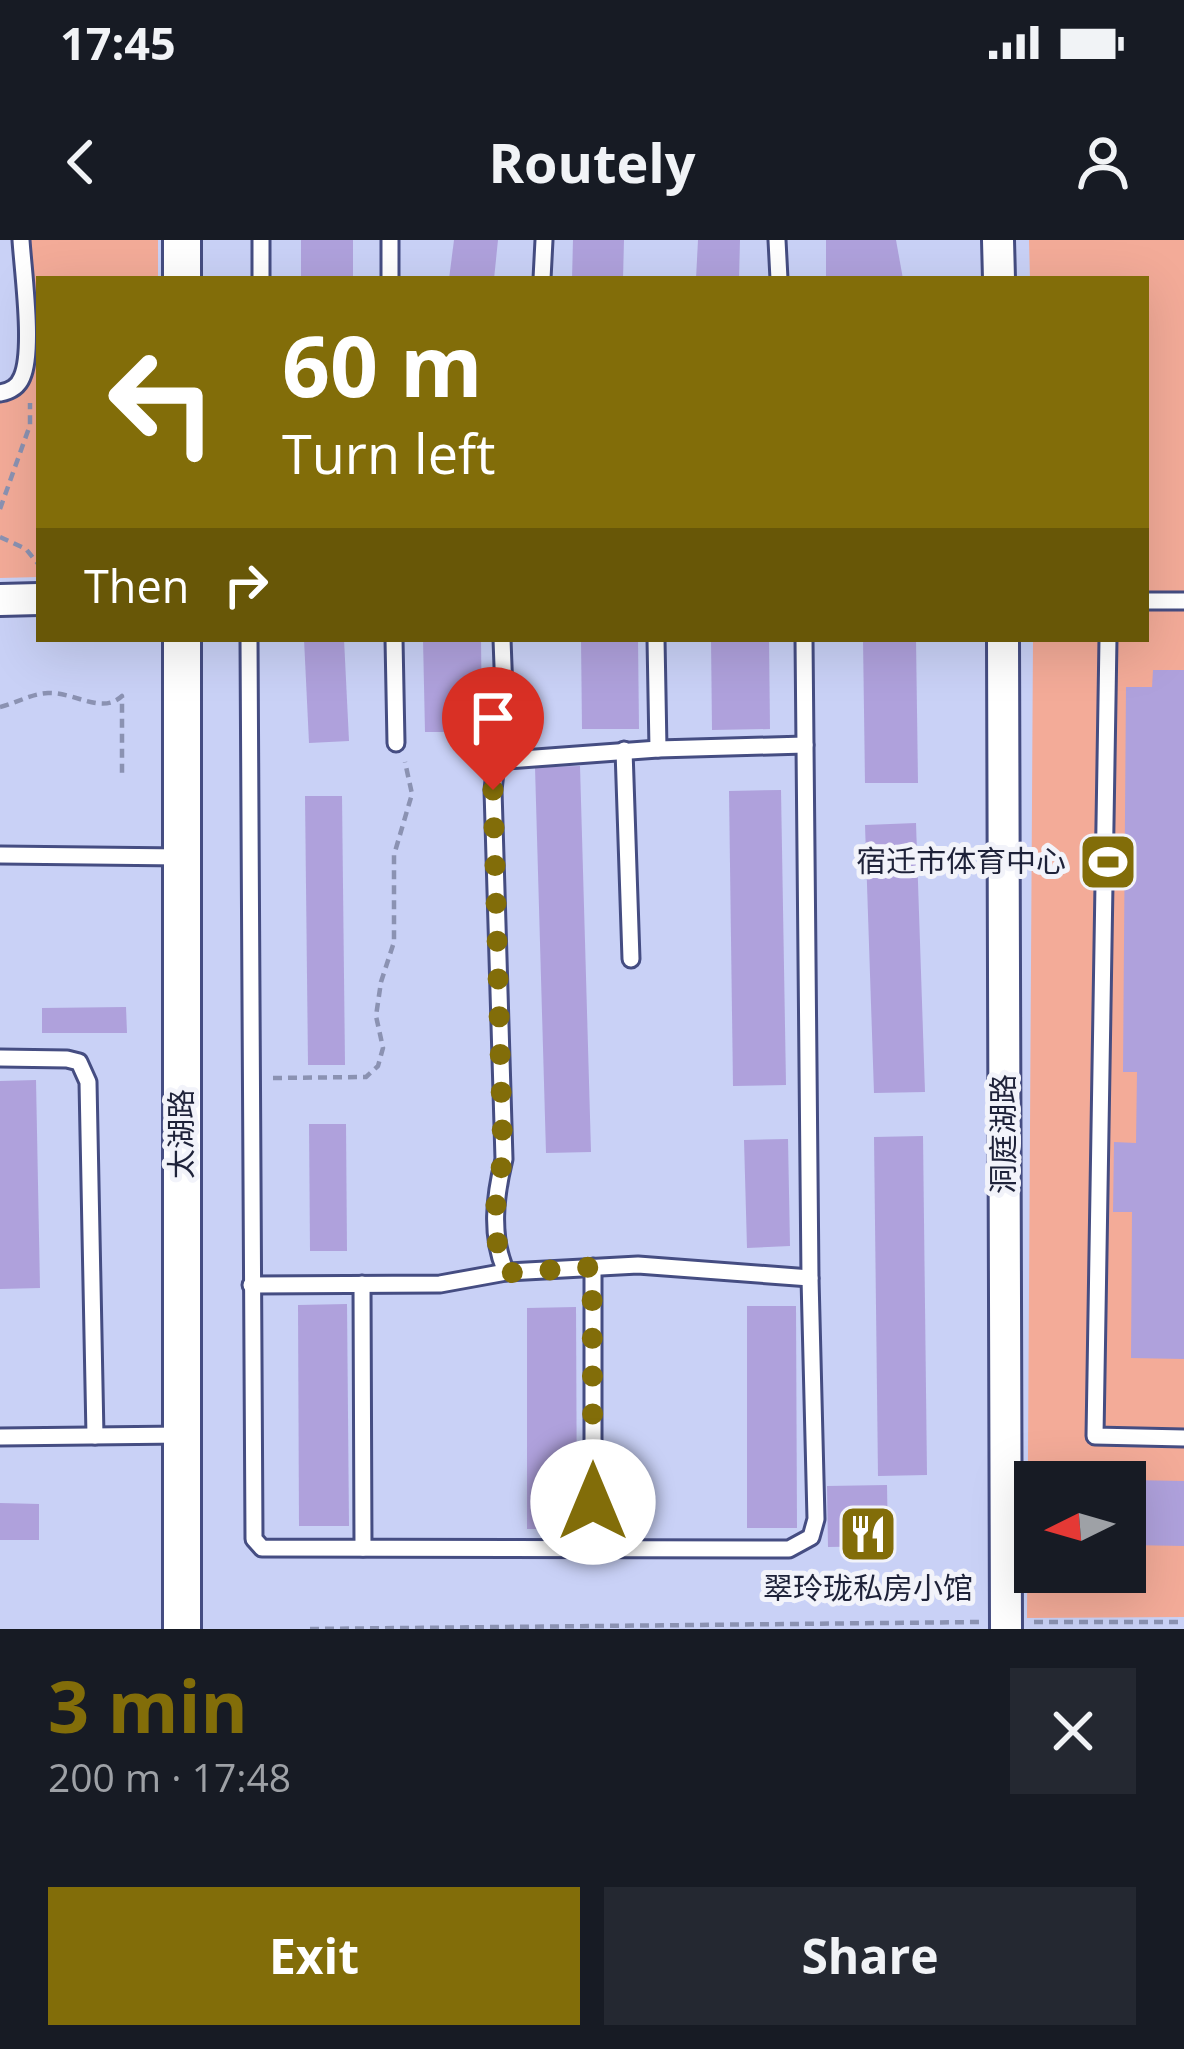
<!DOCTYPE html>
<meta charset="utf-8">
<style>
body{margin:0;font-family:"Open Sans","Noto Sans SC",sans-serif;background:#242831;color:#f1f3f6;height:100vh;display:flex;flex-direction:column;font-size:45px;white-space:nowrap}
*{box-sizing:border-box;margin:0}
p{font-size:39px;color:#9ea1a6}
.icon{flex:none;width:66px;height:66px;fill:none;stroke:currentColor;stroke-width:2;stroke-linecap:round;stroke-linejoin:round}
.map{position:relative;height:1389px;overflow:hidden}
.panel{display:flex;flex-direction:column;background:#171b24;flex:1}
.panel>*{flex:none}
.guide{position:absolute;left:36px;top:36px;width:1113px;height:366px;border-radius:0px;box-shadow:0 12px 48px #0002;background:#826d09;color:#fff;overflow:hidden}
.needle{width:78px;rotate:265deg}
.controls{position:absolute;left:1014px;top:1221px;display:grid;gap:24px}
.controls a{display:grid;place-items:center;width:132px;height:132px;border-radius:0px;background:#171b24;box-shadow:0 12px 48px #0002;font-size:60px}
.pin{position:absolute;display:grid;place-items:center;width:102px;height:102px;color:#fff;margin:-123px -51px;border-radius:50% 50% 50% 0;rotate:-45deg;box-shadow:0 0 12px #0007}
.pin .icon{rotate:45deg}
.me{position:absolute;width:132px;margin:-66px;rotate:0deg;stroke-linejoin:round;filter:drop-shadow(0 0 9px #0008)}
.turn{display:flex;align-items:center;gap:42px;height:252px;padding:0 48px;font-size:54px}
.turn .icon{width:156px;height:156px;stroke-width:2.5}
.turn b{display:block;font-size:84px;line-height:102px}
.then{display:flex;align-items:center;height:114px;padding:0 48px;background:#0003;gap:24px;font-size:45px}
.round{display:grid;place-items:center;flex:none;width:126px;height:126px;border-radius:0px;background:#242831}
.head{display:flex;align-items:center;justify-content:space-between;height:204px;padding:0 48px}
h1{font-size:72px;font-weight:700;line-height:90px;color:#826d09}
.primary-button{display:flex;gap:24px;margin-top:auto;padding:24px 48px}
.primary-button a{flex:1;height:138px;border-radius:0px;background:#826d09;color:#fff;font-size:48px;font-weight:700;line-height:138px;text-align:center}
.primary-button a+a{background:#242831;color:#f1f3f6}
.status{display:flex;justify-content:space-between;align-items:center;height:84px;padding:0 60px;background:#171b24;direction:ltr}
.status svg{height:33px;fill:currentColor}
header{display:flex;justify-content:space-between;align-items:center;height:156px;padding:0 48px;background:#171b24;font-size:54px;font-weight:700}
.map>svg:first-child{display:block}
.green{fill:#f3ab98;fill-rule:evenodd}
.building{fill:#afa1dc}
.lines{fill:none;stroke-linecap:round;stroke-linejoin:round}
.service-casing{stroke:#454d82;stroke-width:21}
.minor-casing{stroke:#454d82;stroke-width:36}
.tertiary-casing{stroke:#454d82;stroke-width:42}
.path{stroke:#8b92b2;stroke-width:4.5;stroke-dasharray:9 6;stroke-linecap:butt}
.service{stroke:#fff;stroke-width:15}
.minor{stroke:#fff;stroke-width:30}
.tertiary{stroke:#fff;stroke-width:36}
.route{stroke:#826d09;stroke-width:21;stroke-dasharray:0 37.8}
.labels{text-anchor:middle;stroke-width:10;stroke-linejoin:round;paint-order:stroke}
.poi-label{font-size:30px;fill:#1e2239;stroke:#f2f3fa;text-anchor:end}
.street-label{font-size:30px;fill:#1e2239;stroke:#f2f3fa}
</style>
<div class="status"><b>17:45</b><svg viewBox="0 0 49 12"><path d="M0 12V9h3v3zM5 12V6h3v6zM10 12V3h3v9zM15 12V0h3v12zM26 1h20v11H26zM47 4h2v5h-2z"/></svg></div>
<header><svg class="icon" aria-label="back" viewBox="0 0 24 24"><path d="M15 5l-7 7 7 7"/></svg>Routely<svg class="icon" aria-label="person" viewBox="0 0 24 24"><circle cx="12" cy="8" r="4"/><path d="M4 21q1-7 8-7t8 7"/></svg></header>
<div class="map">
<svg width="1184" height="1389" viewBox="0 0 1184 1389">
<rect width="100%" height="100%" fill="#c9d1f6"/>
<g class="green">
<path d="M31,0H158V39H39V337L0,338V161C19,155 29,146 34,126Z"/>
<path d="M1029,0H1184V1377L1027,1378L1033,399H1146V39H1030ZM1035,1242H1125V1332H1035Z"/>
</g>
<g class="building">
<rect x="301" y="0" width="52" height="39"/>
<path d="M454,0H498L494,39H449Z"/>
<path d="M573,0H624L623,39H572Z"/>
<path d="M698,0H740L739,39H696Z"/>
<path d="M826,0H896L903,39H826Z"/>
<path d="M304,399H344L349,501L309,503Z"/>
<path d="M423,399H481L482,492H425Z"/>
<path d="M581,399H638L639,489H582Z"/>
<path d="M711,399H769L770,489L712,490Z"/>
<path d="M863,399H916L918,543H865Z"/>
<path d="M1153,430H1184V1119L1131,1118L1132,972H1113L1114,902L1136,903L1137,832H1123L1126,447H1152Z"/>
<path d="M580,526L591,912L546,913L535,527Z"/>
<path d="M781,550L786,845L733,846L729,551Z"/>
<path d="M305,556H342L345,825H308Z"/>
<path d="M916,583L925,852L874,853L865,585Z"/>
<path d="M126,767L127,793H42V768Z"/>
<path d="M36,840L40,1048L0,1049V841Z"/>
<path d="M309,884H346L347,1011H310Z"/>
<path d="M923,896L927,1235L878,1236L874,897Z"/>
<path d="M788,899L790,1006L747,1008L744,900Z"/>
<path d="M347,1064L349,1286H299L298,1065Z"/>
<path d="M747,1066H796L797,1288H747Z"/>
<path d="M576,1067L577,1289H527V1068Z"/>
<path d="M1130,1240L1184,1241V1306L1129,1305Z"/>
<path d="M887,1245L888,1306L828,1307L827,1246Z"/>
<path d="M0,1263L39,1264V1300H0Z"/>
</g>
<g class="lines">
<defs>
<g id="service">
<path d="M777,0L779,39"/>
<path d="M261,39V0"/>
<path d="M390,39V0"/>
<path d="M542,39L544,0"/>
<path d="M0,153C11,151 18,147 22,137C34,110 23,32 21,0"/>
<path d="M1146,361H1184"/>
<path d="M249,399L254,1299L262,1308L789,1309L811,1297L816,1279L810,1038L804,399"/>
<path d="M394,399L396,503"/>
<path d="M502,399L504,453L493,550L504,919C495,956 490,996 506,1032"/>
<path d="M656,399L658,509"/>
<path d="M1108,399L1095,1196L1184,1198"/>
<path d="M624,510L631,719"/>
<path d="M494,521L658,509L805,505"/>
<path d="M0,615L182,617"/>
<path d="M0,818L67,819L79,822L88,842L95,1196"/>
<path d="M593,1027V1308"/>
<path d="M362,1044L363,1308"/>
<path d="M251,1045L440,1044L506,1032L638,1025L810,1038"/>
<path d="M0,1197L182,1195"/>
</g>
<g id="minor">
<path d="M998,0L999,39"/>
<path d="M0,360L39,359"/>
<path d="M1003,399L1006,1389"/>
</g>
<g id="tertiary">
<path d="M182,39V0"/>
<path d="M182,399V1389"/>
</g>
</defs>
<use href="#service" class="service-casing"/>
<use href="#minor" class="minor-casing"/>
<use href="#tertiary" class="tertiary-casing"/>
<g class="path">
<path d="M0,269L30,185V163"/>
<path d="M0,297L26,309L39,325"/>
<path d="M0,467C17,463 30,454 48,453C75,452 102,475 122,456V537"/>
<path d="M273,838L366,837L378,826L383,808L376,776L381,742L394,702V615L412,554L405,522"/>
<path d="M1034,1382H1184"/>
<path d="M310,1389L980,1382"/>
</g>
<use href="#service" class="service"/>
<use href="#minor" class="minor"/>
<use href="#tertiary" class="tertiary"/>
</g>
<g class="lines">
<path class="route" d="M493,550L503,919C495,956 490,996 506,1033L592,1027L593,1262"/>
</g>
<defs>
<symbol id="stadium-square" viewBox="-11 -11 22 22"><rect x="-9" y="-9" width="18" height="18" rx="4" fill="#826d09" stroke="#f2f3fa"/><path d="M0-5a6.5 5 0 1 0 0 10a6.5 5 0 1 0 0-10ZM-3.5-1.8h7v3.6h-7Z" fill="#fff"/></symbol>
<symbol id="restaurant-square" viewBox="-11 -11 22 22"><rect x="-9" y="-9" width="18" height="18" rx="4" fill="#826d09" stroke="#f2f3fa"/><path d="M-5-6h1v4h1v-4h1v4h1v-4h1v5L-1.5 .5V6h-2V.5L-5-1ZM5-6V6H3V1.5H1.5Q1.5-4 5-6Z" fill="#fff"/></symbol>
</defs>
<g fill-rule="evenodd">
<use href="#stadium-square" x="1075" y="589" width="66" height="66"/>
<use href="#restaurant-square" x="835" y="1261" width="66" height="66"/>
</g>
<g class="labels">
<g class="poi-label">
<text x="1066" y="632">宿迁市体育中心</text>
<text x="868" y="1359" text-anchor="middle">翠玲珑私房小馆</text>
</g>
<g class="street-label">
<text transform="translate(182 894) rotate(-90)" y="10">太湖路</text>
<text transform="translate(1004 894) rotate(-90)" y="10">洞庭湖路</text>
</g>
</g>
</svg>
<div class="controls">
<a><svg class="needle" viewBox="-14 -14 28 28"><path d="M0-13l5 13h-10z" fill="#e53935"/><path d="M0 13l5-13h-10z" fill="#9ea1a6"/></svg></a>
</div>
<div class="pin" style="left:493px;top:550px;background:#d93025"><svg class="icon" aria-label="arrive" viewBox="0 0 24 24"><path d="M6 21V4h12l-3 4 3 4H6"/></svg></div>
<svg class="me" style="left:593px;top:1262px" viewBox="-20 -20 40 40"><circle r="19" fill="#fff"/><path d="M0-13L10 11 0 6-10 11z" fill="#826d09"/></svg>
<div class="guide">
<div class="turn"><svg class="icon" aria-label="left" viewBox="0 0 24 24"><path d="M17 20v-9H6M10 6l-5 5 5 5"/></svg><div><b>60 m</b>Turn left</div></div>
<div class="then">Then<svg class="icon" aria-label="right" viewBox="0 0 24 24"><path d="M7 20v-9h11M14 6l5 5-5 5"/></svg></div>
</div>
</div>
<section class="panel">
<div class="head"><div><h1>3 min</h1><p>200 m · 17:48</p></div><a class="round"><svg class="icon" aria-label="close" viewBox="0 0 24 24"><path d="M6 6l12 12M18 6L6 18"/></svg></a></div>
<div class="primary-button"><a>Exit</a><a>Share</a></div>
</section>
